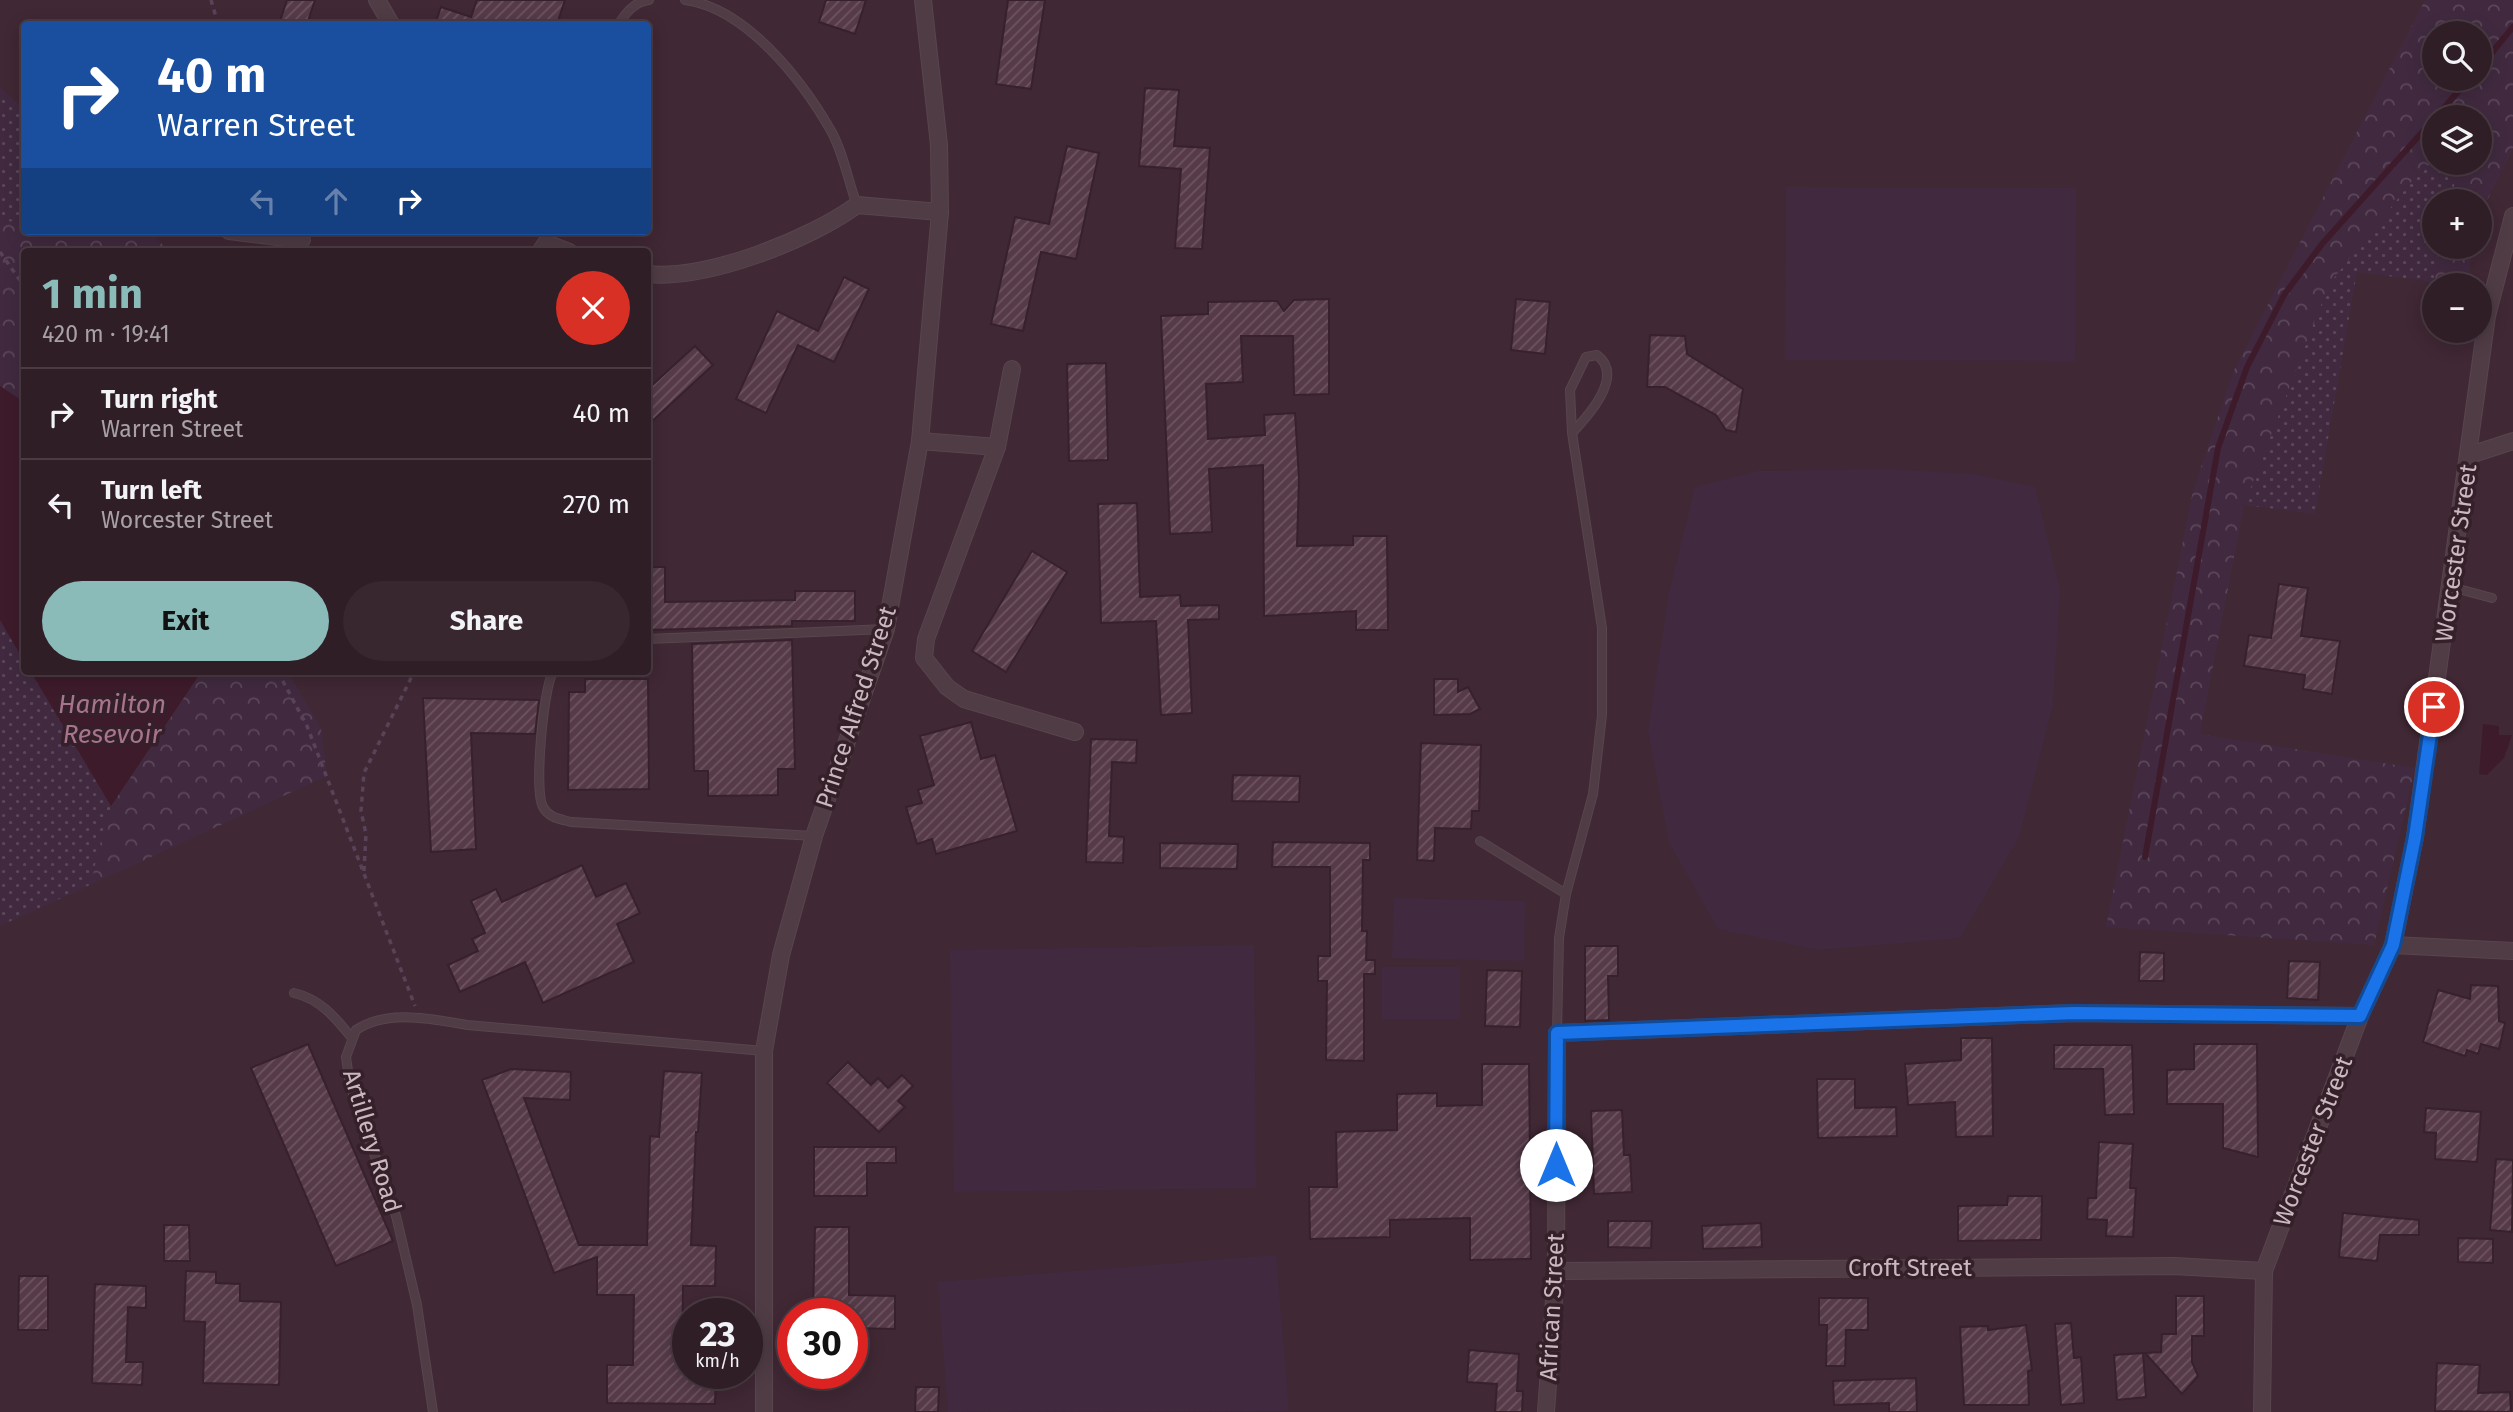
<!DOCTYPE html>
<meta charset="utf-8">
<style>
body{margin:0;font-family:"Fira Sans",sans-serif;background:#38272f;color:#f1f3f6;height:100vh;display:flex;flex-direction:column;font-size:26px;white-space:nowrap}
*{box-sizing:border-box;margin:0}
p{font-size:23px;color:#a8a2a7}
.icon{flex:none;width:38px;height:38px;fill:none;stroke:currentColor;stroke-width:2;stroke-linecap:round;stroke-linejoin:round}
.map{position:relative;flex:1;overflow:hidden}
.details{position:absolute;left:21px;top:248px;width:630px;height:427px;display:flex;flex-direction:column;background:#301e27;border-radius:7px;box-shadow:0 4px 18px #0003,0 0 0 2px #4b3c44}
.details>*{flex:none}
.banner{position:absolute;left:21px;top:21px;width:630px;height:214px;border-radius:7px;box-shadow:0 4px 18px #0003,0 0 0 2px #4b3c44;background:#1a4fa0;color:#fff;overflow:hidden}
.controls{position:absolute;left:2422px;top:21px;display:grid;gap:14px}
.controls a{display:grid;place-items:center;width:70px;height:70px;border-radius:50%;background:#301e27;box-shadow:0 4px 18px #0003,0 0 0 2px #4b3c44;font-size:35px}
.speed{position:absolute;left:672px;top:1298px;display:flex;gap:14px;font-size:35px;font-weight:700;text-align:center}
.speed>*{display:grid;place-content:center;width:91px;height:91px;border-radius:50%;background:#301e27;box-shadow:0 4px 18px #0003,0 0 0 2px #4b3c44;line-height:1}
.speed small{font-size:18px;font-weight:400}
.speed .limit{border:10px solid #d22;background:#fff;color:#111}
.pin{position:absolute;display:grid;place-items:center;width:60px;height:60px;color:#fff;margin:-30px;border:4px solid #fff;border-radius:50%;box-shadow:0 2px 7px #0007}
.me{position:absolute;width:77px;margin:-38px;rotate:0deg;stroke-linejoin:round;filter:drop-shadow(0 0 5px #0008)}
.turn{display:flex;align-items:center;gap:24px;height:147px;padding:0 21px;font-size:32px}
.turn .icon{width:91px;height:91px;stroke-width:2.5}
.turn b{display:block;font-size:49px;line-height:60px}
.lanes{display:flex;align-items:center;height:66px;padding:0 21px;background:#0003;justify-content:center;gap:35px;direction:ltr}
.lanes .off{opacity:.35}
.round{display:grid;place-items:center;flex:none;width:74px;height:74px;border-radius:37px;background:#38272f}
.overview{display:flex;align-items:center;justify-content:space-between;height:119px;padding:0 21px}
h1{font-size:42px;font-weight:700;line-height:52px;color:#8bbbb9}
.button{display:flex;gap:14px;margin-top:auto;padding:14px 21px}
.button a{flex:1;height:80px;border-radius:42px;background:#8bbbb9;color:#111;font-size:28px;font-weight:700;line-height:80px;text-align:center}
.button a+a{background:#38272f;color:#f1f3f6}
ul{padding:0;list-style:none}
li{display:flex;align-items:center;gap:21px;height:91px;padding:0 21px;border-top:2px solid #4b3c44}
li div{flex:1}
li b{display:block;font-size:26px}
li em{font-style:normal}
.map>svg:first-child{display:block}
.grass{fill:url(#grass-dots)}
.forest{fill:url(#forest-crowns);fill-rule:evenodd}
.pitch{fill:#412a40}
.water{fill:#3e1b2b}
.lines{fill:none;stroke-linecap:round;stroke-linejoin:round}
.stream{stroke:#3e1b2b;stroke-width:6}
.building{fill:url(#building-hatch);stroke:#37222c;stroke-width:2}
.lane-casing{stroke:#59454e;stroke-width:10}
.street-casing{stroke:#59454e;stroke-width:18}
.path{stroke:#594359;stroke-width:3.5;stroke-dasharray:5 5;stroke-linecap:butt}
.lane{stroke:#503c45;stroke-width:8}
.street{stroke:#503c45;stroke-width:16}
.route-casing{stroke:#114b97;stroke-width:18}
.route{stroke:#1a73e8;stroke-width:12}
.labels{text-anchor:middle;stroke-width:7;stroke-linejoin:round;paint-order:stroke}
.street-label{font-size:24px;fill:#cab8c0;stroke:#35202a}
.water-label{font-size:26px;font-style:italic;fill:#a7748d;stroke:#35202a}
</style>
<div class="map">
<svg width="2513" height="1412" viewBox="0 0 2513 1412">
<defs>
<pattern id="grass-dots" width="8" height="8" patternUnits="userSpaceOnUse" patternTransform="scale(1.75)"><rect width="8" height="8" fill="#412a40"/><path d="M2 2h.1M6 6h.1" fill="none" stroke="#5b475a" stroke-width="1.8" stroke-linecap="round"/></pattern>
<pattern id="forest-crowns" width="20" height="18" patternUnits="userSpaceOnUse" patternTransform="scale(1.75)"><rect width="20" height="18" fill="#412a40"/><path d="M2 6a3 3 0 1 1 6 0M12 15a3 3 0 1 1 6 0" fill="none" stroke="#5b475a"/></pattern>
<pattern id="building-hatch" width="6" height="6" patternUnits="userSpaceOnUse" patternTransform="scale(1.75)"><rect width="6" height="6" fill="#563a48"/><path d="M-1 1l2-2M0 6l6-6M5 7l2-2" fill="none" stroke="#6d5461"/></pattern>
</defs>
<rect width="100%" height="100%" fill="#402834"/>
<g class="grass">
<path d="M0,87L24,110V221L0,222Z"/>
<path d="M2448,163L2457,174L2451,201H2434V247H2441L2433,282L2357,272L2315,514L2244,505L2329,284L2424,166Z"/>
<path d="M0,620L24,661V672H31L111,806L90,885L0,926Z"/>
</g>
<g class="forest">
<path d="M2425,0H2513V148L2480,215V201H2451L2457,174L2448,163H2480V117H2434V163H2446L2424,166L2329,284L2244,505L2200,734L2415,768L2374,945L2106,927L2193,491L2233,372ZM2434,33H2480V79H2434Z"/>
<path d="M24,221V231H126L153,235L170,252H24V402L0,386V222Z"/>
<path d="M2441,247H2473L2467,285L2433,282Z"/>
<path d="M201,672H288L321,728L327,776L90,885L111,806Z"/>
</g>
<g class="pitch">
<path d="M1786,187L2076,188L2075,361L1785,360Z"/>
<path d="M1885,469L1973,474L2035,487L2060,590L2053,704L2019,837L1960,938L1818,950L1718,929L1669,843L1648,731L1669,593L1695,487L1758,471Z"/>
<path d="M1394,898L1525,901L1524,961L1392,958Z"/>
<path d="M1254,945L1256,1188L954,1192L950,950Z"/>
<rect x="1382" y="967" width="78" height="52"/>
<path d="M1276,1255L1289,1411L948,1412L938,1282Z"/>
</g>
<g class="water">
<path d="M0,386L24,402V661L0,620Z"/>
<path d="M31,672H201L111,806Z"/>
<path d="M2483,724L2499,726V735H2512L2504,758L2487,775L2479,774Z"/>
</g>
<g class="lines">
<g class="stream">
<path d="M2480,67L2513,27"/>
<path d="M2436,117L2469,79"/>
<path d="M2145,857L2218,448L2247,367L2284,295L2322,244L2434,119"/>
</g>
</g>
<g class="building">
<path d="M287,0H315L307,24H279Z"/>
<path d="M477,0H565L557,24H435L441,7L471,17Z"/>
<path d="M826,0H866L855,34L819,22Z"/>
<path d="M1008,0H1045L1031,89L996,84Z"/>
<path d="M1145,88L1179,90L1174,146L1210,148L1202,249L1175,248L1181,169L1139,166Z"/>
<path d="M1067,146L1099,153L1076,259L1041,252L1023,331L991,324L1015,217L1049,224Z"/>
<path d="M844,277L869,289L834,362L798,345L766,413L736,399L777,311L818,331Z"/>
<path d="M1329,299V394L1294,395L1293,336H1241L1243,382L1206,384L1208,439L1265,435L1264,415L1295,413L1299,479L1297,546L1353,545V536H1387L1388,630H1356V611L1264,616L1263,465L1209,469L1212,532L1170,534L1161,316L1208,314V302L1277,301L1284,311L1294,300Z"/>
<path d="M1516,299L1550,302L1545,354L1511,350Z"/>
<path d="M1650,335L1685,336L1687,354L1743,389L1736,432L1726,430L1716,415L1665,387H1647Z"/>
<path d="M695,346L713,365L648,425V389Z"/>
<path d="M1106,363L1108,460L1069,461L1067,364Z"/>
<path d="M1137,503L1140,597L1180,595L1181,606L1219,605V619L1188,620L1192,713L1161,715L1156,621L1101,623L1098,504Z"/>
<path d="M1032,551L1067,572L1006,672L972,651Z"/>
<path d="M648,567H665V602L795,600V591H855V621H792V626L648,630Z"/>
<path d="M2279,584L2308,588L2301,636L2340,641L2332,694L2303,689L2305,675L2244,666L2249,635L2271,638Z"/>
<path d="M792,640L795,769H778V795L708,796V771H694L692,644Z"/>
<path d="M585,679H648L649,789L568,790L569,692H585Z"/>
<path d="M1434,679H1458V692L1468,687L1480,709L1470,714L1434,715Z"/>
<path d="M423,698L539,700L535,734L471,733L476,849L431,852Z"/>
<path d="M971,722L981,759L995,755L1017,831L936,854L932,839L917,844L906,807L922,803L918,790L934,785L920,736Z"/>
<path d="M1091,739L1137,740L1136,763L1112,762L1109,836L1124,837L1123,863L1086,862Z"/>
<path d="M1421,743L1481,745L1479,811H1472L1471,829L1435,828L1434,861L1417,860Z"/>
<path d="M1233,775L1300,776L1299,802L1232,801Z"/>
<path d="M1273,842L1370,843V860H1363L1362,931H1367L1366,960H1375V974H1364V1061L1326,1060L1327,981H1318V956H1330V867H1272Z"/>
<path d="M1160,843L1238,844L1237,869L1160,868Z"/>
<path d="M582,865L596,897L626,883L640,913L617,924L634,962L543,1003L525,962L460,992L448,965L478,951L472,939L485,933L471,901L496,889L502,902Z"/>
<path d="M1585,946H1618V976H1608L1609,1020L1585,1021Z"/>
<path d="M2140,952L2164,953V981H2139Z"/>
<path d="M2289,961L2320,962L2318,1000L2287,998Z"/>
<path d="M1487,970L1522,971L1520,1027L1485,1026Z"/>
<path d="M2471,985L2498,986L2499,1021L2505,1023L2499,1049L2481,1044L2478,1054L2467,1050L2465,1056L2423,1042L2438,990L2470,999Z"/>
<path d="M1961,1038H1992L1993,1136L1956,1137L1955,1102L1908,1105L1905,1064L1961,1060Z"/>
<path d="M308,1044L393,1241L336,1266L251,1068Z"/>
<path d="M2194,1044H2257L2258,1157L2223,1148V1104H2167V1070L2194,1069Z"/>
<path d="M2054,1045H2132L2134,1114L2105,1115L2103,1069H2054Z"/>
<path d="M848,1062L871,1085L878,1078L888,1088L902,1075L913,1086L898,1101L905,1107L879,1132L827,1083Z"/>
<path d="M1482,1064H1529L1531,1259L1470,1260V1218L1390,1220V1237L1310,1239L1309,1187H1337L1336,1132L1397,1130V1094L1437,1093V1106L1482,1105Z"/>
<path d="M511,1069L571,1072L570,1100L524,1098L579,1245H647L650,1136L659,1137L664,1071L702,1073L698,1132H696L691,1245L716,1246L715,1286H683L682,1365H688V1374H716L715,1404L607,1403V1365H633L634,1295H597V1257L554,1273L482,1080Z"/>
<path d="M1817,1079H1855V1108L1896,1107L1897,1136L1818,1138Z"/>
<path d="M2426,1108L2481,1112L2477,1162L2435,1159L2436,1133L2424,1132Z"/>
<path d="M1622,1110L1624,1155H1630L1632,1192L1594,1194L1591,1111Z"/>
<path d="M2099,1142L2133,1144L2130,1188H2136L2133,1237L2106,1236L2107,1220L2087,1219L2088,1198H2096Z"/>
<path d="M814,1147H896V1163H867V1196H814Z"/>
<path d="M2496,1159L2513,1160L2512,1232L2490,1230Z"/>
<path d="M2008,1196H2042L2041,1240L1958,1241V1206L2007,1205Z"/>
<path d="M2343,1213L2419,1220V1235H2380L2377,1261L2339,1257Z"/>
<path d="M1608,1221H1652L1651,1248L1608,1247Z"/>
<path d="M1761,1223L1762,1247L1703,1249L1702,1226Z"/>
<path d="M164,1225H189L190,1261H164Z"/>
<path d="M815,1227H849V1295L895,1296V1329L852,1328V1314L848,1312L813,1311Z"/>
<path d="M2458,1238L2493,1239V1263L2458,1262Z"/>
<path d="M186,1271L216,1272V1283L240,1284V1301L281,1302L279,1385L203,1383L205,1322L184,1321Z"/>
<path d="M19,1276H48V1330H18Z"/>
<path d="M95,1284L146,1286V1308L128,1307L126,1362H143L142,1385L92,1383Z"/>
<path d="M2176,1296H2204V1336H2192V1362L2198,1376L2182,1394L2145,1353L2161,1352L2162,1334H2176Z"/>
<path d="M1819,1298H1868V1330H1846L1845,1366H1826L1827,1325H1819Z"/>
<path d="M2071,1323L2074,1358L2081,1357L2084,1403L2061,1405L2055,1324Z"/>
<path d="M2026,1325L2032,1370L2028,1371L2029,1405H1964L1960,1327L1988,1326V1330Z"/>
<path d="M1469,1350L1519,1354L1517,1391H1523L1522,1412H1495L1497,1384L1467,1382Z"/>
<path d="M2143,1353L2146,1397L2117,1400L2114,1355Z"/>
<path d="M2437,1363L2480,1365L2478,1393L2510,1392L2511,1412L2435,1411Z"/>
<path d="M1916,1378L1917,1412H1889V1403L1834,1405L1833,1381Z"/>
<path d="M916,1387H939L938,1412H915Z"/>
</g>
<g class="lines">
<defs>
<g id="lane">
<path d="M685,0C746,8 801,79 830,129C843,151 848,181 857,205"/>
<path d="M619,24C625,13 636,1 649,0"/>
<path d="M2451,587L2492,598"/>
<path d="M648,639L886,629"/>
<path d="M553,672C543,689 534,791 543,807C549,818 560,819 571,822L814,836"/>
<path d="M1480,841L1566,894"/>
<path d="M294,993C320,999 335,1017 351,1037"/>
<path d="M1557,1033L1559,938L1566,894L1593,794L1602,715V628L1572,433L1570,390L1586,357L1597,355C1625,376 1588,416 1572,433"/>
<path d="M433,1412L417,1305L396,1216L350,1085L346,1057L356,1030C387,1009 432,1019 467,1025L764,1051"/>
</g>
<g id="street">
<path d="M377,0L391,24"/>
<path d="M229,231L302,240"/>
<path d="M540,252L546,243L569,252"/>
<path d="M648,274C707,280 809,240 857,205L940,212"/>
<path d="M920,441L997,447L1012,369"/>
<path d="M997,447L926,639L924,658L947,687L964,699L1075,732"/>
<path d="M2470,455L2513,441"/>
<path d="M2393,945L2513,951"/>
<path d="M1556,1271L2174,1266L2264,1271"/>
<path d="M764,1412V1051L781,955L814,836L886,629L920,441L940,212L939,145L923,0"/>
<path d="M1546,1412L1556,1271L1557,1033L2074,1013L2360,1016"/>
<path d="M2262,1412L2264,1271L2360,1016L2393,945L2415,837L2487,316L2513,216"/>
</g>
</defs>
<use href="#lane" class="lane-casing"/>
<use href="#street" class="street-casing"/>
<g class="path">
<path d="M211,0L218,24"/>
<path d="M0,252L24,286"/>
<path d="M278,672L307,726L415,1006"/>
<path d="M364,871L366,834L361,811L364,773L414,672"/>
</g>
<use href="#lane" class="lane"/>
<use href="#street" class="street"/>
</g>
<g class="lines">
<defs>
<path id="route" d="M1556,1165L1557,1033L2074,1013L2360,1016L2393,945L2415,837L2434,707"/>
</defs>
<use href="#route" class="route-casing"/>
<use href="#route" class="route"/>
</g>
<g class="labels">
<g class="street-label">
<text transform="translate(2456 553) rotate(-82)" y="8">Worcester Street</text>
<text transform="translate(856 707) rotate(-72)" y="8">Prince Alfred Street</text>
<text transform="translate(372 1141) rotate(73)" y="8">Artillery Road</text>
<text transform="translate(2313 1141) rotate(-69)" y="8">Worcester Street</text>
<text x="1910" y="1276">Croft Street</text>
<text transform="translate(1552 1307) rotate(-87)" y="8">African Street</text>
</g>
<g class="water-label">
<text x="112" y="713">Hamilton<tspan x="112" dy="30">Resevoir</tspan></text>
</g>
</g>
</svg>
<div class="controls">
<a><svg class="icon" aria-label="search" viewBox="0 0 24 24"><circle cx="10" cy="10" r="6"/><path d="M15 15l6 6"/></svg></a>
<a><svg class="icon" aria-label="layers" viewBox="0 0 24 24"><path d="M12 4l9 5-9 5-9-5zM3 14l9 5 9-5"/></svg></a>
<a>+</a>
<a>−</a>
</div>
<div class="speed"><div>23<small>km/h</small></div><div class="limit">30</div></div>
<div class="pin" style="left:2434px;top:707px;background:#d93025"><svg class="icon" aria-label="arrive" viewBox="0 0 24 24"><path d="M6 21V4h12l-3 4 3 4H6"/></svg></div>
<svg class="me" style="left:1556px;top:1165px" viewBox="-20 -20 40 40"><circle r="19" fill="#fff"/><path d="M0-13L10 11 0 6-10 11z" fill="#1a73e8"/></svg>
<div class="banner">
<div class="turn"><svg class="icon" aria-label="right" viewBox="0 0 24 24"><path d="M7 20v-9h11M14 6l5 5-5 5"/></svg><div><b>40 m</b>Warren Street</div></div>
<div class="lanes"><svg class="icon off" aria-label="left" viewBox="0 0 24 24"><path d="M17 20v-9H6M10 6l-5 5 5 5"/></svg><svg class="icon off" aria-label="ahead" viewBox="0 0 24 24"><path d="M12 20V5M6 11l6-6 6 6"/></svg><svg class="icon" aria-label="right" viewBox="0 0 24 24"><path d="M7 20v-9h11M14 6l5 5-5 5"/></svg></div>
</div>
<section class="details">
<div class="overview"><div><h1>1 min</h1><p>420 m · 19:41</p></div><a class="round" style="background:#d93025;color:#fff"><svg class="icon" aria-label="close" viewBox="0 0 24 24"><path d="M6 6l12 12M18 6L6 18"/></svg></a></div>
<ul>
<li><svg class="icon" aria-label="right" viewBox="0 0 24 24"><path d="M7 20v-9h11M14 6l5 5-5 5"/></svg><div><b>Turn right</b><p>Warren Street</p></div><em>40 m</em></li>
<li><svg class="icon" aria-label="left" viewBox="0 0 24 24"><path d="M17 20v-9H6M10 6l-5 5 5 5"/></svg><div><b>Turn left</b><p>Worcester Street</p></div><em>270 m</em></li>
</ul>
<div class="button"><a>Exit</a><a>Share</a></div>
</section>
</div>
